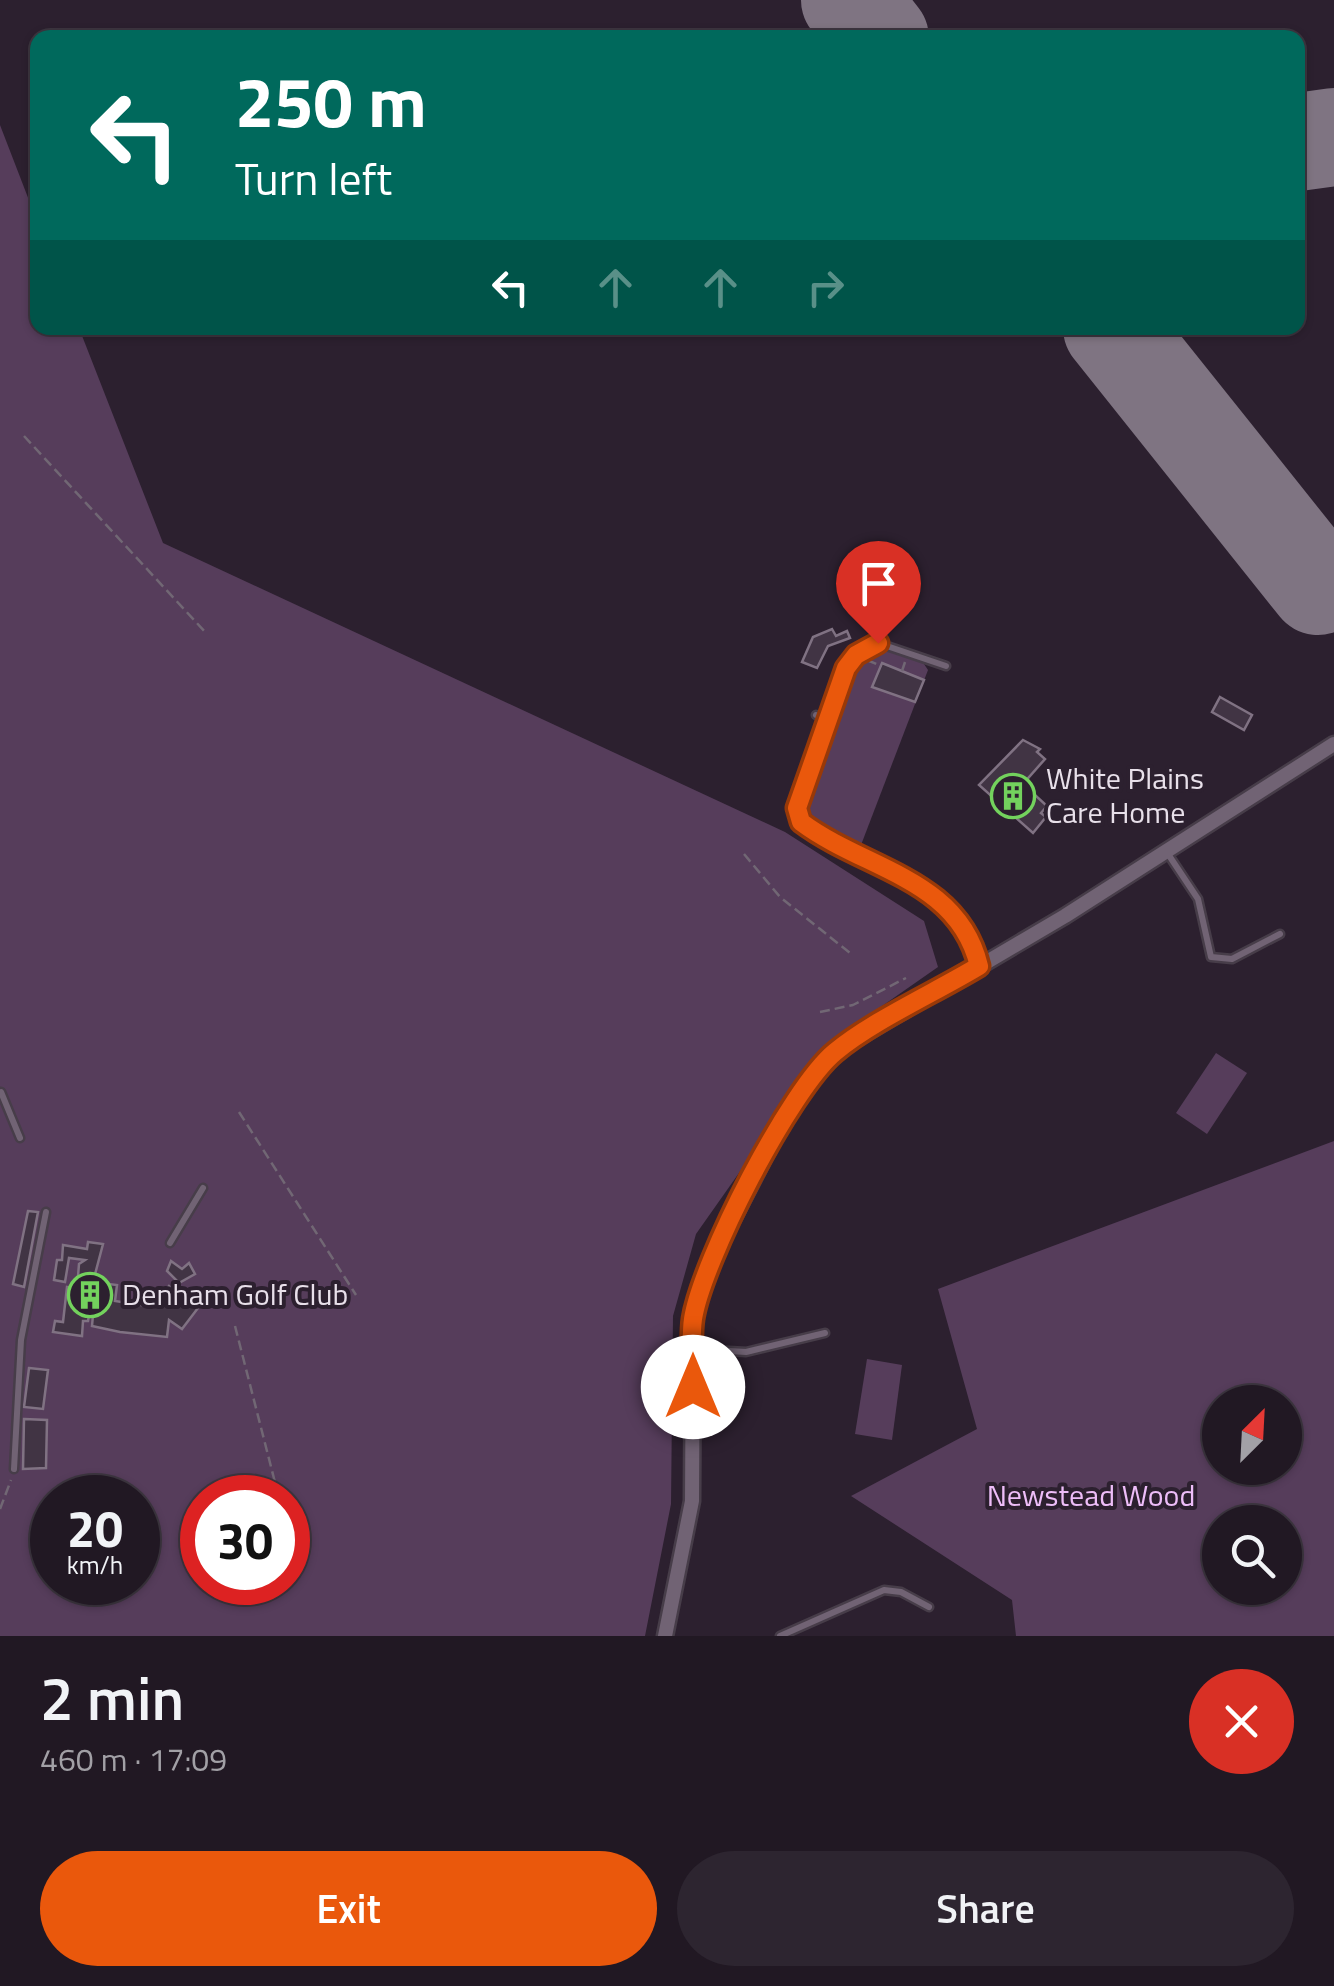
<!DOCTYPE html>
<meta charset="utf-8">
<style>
body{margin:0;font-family:"Titillium Web",sans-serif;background:#2d2530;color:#f1f3f6;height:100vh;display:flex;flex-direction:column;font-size:38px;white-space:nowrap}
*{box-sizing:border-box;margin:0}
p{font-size:32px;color:#a2a0a6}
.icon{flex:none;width:55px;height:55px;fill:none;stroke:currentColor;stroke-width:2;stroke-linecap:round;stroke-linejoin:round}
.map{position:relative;height:1636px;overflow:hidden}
.panel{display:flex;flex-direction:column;background:#211823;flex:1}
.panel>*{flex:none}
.top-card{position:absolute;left:30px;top:30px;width:1275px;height:305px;border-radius:20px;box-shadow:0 2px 8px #0004,0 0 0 2px #3e3741;background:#00695c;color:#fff;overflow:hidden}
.needle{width:65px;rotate:24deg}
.controls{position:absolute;left:1202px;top:1385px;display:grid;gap:20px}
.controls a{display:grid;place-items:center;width:100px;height:100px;border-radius:50%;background:#211823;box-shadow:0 2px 8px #0004,0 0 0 2px #3e3741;font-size:50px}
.speed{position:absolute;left:30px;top:1475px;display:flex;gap:20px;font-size:50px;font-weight:700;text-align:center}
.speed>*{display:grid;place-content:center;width:130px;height:130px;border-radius:50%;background:#211823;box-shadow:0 2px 8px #0004,0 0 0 2px #3e3741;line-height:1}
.speed small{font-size:25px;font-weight:400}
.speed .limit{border:15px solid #d22;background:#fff;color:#111}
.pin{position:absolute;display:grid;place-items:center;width:85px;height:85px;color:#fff;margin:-102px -42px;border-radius:50% 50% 50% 0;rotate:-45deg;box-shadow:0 0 10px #0007}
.pin .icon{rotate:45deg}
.me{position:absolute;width:110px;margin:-55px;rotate:0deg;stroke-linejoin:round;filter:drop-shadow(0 0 8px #0008)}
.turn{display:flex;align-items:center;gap:35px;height:210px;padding:0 40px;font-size:45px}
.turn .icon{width:130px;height:130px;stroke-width:2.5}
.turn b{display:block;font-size:70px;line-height:85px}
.lanes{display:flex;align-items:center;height:95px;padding:0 40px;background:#0003;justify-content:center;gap:50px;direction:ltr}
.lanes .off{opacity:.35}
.round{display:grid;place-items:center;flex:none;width:105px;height:105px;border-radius:52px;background:#2d2530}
.summary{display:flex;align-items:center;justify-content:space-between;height:170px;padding:0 40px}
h1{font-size:60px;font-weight:600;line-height:75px}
.action{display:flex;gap:20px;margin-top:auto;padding:20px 40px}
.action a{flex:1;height:115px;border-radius:60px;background:#ea580c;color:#fff;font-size:40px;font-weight:600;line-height:115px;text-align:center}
.action a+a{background:#2d2530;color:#f1f3f6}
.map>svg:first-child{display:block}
.green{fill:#563d5b;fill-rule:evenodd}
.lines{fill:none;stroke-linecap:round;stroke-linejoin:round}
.runway{stroke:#7f7482;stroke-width:98}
.building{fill:#413444;stroke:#807283;stroke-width:2.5}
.service-casing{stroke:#473d49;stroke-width:11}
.minor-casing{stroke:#473d49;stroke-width:19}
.path{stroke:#716774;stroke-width:2.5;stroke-dasharray:10 5;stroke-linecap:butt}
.service{stroke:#716374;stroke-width:6}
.minor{stroke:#716374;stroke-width:14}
.route-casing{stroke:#983908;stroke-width:25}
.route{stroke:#ea580c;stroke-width:18}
.labels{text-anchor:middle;stroke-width:8;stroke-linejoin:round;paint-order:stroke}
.poi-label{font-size:30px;fill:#e8e0ea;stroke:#2c202f;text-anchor:start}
.park-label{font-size:30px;fill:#edbdf8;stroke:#2c202f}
</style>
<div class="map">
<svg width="1334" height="1636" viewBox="0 0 1334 1636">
<rect width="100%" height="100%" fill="#2c202f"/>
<g class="green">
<path d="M0,125L37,221L38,328H79L163,543L785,832L924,921L938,967L832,1041L696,1234L673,1316L671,1504L645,1636H0ZM52,1498H138V1582H52ZM202,1498H288V1582H202Z"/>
<path d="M876,648L920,658L928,670L861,845L820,825L803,804L851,667Z"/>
<path d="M1216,1053L1247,1073L1207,1134L1176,1113Z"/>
<path d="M1334,1141V1636H1016L1012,1600L851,1496L977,1429L938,1289ZM1285,1402V1468H1220V1402ZM1285,1522V1588H1220V1522Z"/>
<path d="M867,1359L902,1365L892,1440L855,1434Z"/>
</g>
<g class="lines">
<g class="runway">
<path d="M850,0L880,38"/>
<path d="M1298,142L1334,137"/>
<path d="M1112,328L1318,586"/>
</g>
</g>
<g class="building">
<path d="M832,629L836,636L847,631L850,638L828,646L817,668L802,662L813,637Z"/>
<path d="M882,663L924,680L915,702L872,687Z"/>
<path d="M1220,697L1252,715L1244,730L1212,712Z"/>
<path d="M1023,740L1040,749L1037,752L1045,759L1023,784L1047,806L1041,813L1046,817L1033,833L979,785Z"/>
<path d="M28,1211L38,1212L24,1287L13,1284Z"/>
<path d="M88,1242L103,1244L93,1282L117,1285L115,1301L153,1307L169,1286L198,1308L182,1329L169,1320L167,1337L120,1332L92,1326L93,1315H89L88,1321H83L82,1336L53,1332L55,1321L63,1322L67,1287L77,1289L79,1264L85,1260L69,1258L65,1282L54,1280L57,1260H62L63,1245L87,1249Z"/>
<path d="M171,1261L182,1269L189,1263L195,1274L179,1283L167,1271Z"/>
<path d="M29,1368L48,1370L43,1409L24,1407Z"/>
<path d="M24,1419L47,1420L46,1468L23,1469Z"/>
</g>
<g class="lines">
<defs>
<g id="service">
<path d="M946,666L878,643L856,655L846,668L797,808C812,864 955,862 979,965"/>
<path d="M816,715L828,720"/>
<path d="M1166,851L1198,899L1211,957L1232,959L1280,934"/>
<path d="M1,1092L20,1138"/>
<path d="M170,1243L203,1188"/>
<path d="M694,1349L746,1352L825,1333"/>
<path d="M14,1469L21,1340L46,1212"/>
<path d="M780,1636L884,1590L901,1592L929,1607"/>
</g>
<path id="minor" d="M665,1636L692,1501L693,1318L718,1248L787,1114L834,1052L1065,916L1334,744"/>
</defs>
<use href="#service" class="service-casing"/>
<use href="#minor" class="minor-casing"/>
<g class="path">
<path d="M24,436L207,634"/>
<path d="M867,660L881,666"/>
<path d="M902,671L905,662"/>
<path d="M744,854L780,897L850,953"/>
<path d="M820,1012L853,1005L906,978"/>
<path d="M239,1112L356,1295"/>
<path d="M235,1326L279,1498"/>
<path d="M0,1509L11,1480"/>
</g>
<use href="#service" class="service"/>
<use href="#minor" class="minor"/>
</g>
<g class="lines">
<defs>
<path id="route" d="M693,1387C693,1365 690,1340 693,1319C702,1261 790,1089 835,1052C872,1021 936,992 979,966C958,878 865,870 801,822L797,808L846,668L856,655L878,643"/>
</defs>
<use href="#route" class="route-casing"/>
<use href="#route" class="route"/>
</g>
<defs>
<symbol id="building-ring" viewBox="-11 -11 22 22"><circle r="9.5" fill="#2c202f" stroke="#73d25d" stroke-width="1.5"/><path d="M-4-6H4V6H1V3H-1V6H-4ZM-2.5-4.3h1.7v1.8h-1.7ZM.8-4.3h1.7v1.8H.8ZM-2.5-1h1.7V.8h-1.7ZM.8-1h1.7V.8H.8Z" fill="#73d25d"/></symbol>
</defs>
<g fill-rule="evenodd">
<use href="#building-ring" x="988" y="771" width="50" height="50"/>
<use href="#building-ring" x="65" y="1270" width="50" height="50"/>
</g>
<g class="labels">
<g class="poi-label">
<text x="1046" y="789">White Plains<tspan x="1046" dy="34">Care Home</tspan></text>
<text x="122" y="1305">Denham Golf Club</text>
</g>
<g class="park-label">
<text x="1091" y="1506">Newstead Wood</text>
</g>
</g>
</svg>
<div class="controls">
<a><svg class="needle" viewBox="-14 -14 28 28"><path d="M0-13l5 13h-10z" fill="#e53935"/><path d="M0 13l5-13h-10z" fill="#a2a0a6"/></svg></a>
<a><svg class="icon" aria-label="search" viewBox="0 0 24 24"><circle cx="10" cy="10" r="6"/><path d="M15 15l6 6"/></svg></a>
</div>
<div class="speed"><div>20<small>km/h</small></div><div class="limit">30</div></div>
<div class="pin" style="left:878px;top:643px;background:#d93025"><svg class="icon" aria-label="arrive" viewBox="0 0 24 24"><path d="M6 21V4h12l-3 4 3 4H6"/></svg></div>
<svg class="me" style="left:693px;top:1387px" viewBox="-20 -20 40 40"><circle r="19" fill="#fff"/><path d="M0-13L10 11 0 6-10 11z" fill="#ea580c"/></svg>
<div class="top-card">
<div class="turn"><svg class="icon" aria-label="left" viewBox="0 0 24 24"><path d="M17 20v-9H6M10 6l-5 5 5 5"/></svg><div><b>250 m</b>Turn left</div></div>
<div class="lanes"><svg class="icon" aria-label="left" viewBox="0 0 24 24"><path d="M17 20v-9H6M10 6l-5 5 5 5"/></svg><svg class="icon off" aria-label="ahead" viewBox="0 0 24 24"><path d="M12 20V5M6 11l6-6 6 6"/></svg><svg class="icon off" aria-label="ahead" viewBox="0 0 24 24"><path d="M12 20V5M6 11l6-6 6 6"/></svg><svg class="icon off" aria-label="right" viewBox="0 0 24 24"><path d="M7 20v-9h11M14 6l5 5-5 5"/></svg></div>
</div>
</div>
<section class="panel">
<div class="summary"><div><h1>2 min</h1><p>460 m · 17:09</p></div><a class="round" style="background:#d93025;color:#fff"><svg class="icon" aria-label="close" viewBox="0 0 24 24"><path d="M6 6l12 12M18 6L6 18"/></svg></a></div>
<div class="action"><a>Exit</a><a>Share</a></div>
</section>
